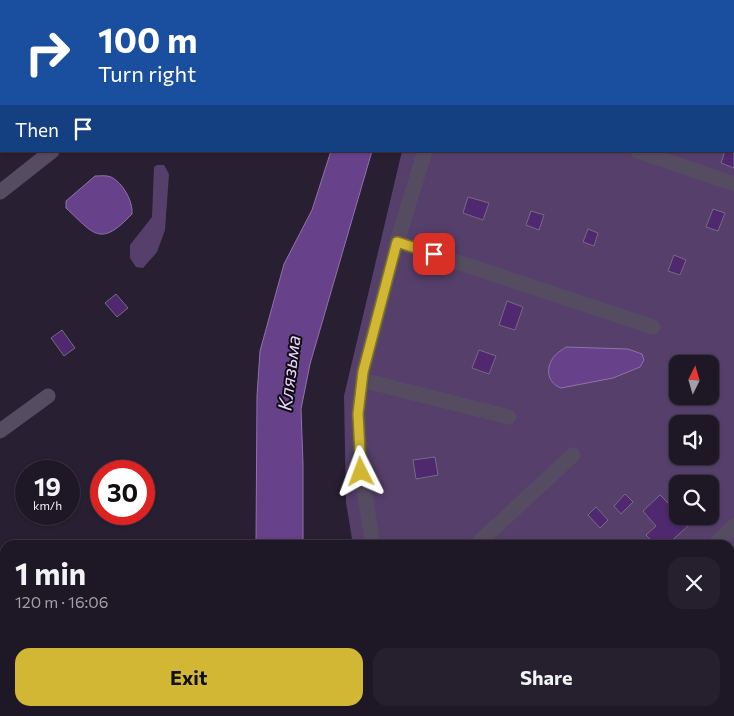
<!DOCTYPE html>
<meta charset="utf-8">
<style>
body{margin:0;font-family:Commissioner,sans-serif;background:#26202e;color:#f1f3f6;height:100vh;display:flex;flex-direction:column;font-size:19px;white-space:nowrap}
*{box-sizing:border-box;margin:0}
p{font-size:16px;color:#a19fa7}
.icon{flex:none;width:28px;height:28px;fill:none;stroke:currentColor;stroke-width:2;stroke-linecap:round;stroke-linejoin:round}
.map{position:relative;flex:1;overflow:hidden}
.drawer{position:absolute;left:0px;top:540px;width:735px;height:176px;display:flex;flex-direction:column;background:#1e1726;border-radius:15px 15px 0 0;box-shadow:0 1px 4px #0004,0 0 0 1px #3c3643}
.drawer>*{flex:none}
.hud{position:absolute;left:0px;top:0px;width:735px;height:152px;box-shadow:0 1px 4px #0004,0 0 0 1px #3c3643;background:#1a4fa0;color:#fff;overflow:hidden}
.needle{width:32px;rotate:5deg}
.buttons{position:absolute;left:669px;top:355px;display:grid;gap:10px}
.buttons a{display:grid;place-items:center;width:50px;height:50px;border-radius:10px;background:#1e1726;box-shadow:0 1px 4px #0004,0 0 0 1px #3c3643;font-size:25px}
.speed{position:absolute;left:15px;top:460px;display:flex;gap:10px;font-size:25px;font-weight:700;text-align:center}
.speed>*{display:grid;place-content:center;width:65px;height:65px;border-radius:50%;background:#1e1726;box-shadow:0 1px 4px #0004,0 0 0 1px #3c3643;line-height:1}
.speed small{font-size:12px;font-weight:400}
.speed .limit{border:8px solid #d22;background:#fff;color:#111}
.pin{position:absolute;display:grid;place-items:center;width:42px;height:42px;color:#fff;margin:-21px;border-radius:10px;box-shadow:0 2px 8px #0006}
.me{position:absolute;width:55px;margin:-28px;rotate:357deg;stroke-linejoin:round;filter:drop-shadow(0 0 4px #0008)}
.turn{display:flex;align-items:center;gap:18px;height:105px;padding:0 15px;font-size:22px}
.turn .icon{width:65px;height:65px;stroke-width:2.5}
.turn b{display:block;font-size:35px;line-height:42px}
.then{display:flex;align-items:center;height:48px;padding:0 15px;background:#0003;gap:10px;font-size:19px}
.round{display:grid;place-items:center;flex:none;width:52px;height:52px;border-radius:15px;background:#26202e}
.overview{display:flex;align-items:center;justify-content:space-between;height:85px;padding:0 15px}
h1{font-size:30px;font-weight:700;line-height:38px}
.primary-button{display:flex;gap:10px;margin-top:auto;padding:10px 15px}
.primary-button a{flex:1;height:58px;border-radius:15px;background:#d2b735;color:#111;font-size:20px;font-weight:700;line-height:58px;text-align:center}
.primary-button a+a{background:#26202e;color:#f1f3f6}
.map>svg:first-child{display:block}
.green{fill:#56406b;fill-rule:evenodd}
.water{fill:#674189;stroke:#8f73a9}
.building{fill:#4f286f;stroke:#766b82}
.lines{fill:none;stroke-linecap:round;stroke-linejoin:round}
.minor{stroke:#564c62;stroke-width:15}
.route-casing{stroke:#872;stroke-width:12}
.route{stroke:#d2b735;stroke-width:9}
.labels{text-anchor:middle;stroke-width:4;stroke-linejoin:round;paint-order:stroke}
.water-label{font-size:19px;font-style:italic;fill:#e7d4fd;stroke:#0f0b13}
</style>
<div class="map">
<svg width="734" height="716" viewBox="0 0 734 716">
<rect width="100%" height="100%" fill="#281f32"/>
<g class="green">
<path d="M423,0H734V716H400L398,711H730V545H353L346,502L344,396L402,151H734V1ZM678,364H710V396H678ZM678,424H710V456H678ZM678,484H710V516H678Z"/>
<path d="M157,165H164L169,174L165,230L157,252L143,268L136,267L130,258V245L152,217L154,167Z"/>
</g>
<g class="water">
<path d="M331,151H372L310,364L301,409L303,464V545H256L257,396L260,351L284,264L312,210Z"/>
<path d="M95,176C99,176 107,175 111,177C123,183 133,201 132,214C100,248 94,234 66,208V201Z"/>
<path d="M566,347L628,349L642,354L644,360L640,367L613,378L561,388C548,383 545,370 553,358C555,354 562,350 566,347Z"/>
<path d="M282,711H330L332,716H283Z"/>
</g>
<g class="building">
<path d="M725,151L734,153V168L721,163Z"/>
<path d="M468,197L489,203L483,220L463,213Z"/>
<path d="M713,209L725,213L718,231L706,227Z"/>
<path d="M531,211L544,215L539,230L526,225Z"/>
<path d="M588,229L598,233L594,246L583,242Z"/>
<path d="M674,255L686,260L680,275L668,271Z"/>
<path d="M116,294L128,308L117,317L105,303Z"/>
<path d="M507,301L523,307L515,330L499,325Z"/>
<path d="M62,330L75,348L64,356L51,338Z"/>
<path d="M479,350L496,356L489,374L472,368Z"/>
<path d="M435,457L438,475L416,479L413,460Z"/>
<path d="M625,494L633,502L621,514L614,506Z"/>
<path d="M660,495L678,513V516H680L689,525L667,545H656L646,535L656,526L643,511Z"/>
<path d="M596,507L608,520L600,528L588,515Z"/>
<path d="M151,711H165L168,716H147L146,715Z"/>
</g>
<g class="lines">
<g class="minor">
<path d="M11,0L12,1"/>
<path d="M438,0V1"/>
<path d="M719,0L723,1"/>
<path d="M481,1L482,0"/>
<path d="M501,1L503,0"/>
<path d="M638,151L734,184"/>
<path d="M0,192L52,151"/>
<path d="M397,242L653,327"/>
<path d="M362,380L509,417"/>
<path d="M0,431L48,396"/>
<path d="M373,545L361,472L358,413L363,372L397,242L425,151"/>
<path d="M476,545L573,455"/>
<path d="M714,545L734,526"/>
<path d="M0,675L5,672"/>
<path d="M205,711L209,716"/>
<path d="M461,711L464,716"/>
<path d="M534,716L539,711"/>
</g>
</g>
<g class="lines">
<defs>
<path id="route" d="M361,472L358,414L363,372L397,242L434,254"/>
</defs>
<use href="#route" class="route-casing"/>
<use href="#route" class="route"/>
</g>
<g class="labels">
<g class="water-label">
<text transform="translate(289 373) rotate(-83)" y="7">Клязьма</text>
</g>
</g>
</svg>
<div class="buttons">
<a><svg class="needle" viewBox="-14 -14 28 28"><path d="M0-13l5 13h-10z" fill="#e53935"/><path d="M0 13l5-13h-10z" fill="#a19fa7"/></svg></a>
<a><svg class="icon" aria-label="sound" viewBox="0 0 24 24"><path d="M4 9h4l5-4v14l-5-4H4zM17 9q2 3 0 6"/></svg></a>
<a><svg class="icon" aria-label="search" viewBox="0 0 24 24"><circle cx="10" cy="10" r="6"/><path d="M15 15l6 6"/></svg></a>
</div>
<div class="speed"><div>19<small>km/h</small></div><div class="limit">30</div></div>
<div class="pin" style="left:434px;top:254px;background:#d93025"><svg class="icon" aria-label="arrive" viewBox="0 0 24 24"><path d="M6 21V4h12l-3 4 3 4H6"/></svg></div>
<svg class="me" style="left:361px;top:472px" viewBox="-20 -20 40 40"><path d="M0-17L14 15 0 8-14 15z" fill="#d2b735" stroke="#fff" stroke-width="4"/></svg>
<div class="hud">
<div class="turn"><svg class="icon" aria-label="right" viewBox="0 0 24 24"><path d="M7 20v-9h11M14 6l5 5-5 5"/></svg><div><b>100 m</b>Turn right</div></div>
<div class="then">Then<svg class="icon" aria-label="arrive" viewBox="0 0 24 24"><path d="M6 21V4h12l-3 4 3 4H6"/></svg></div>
</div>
<section class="drawer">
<div class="overview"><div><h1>1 min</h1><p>120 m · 16:06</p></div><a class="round"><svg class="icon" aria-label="close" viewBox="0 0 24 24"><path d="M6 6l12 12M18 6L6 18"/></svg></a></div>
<div class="primary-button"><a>Exit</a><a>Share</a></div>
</section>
</div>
